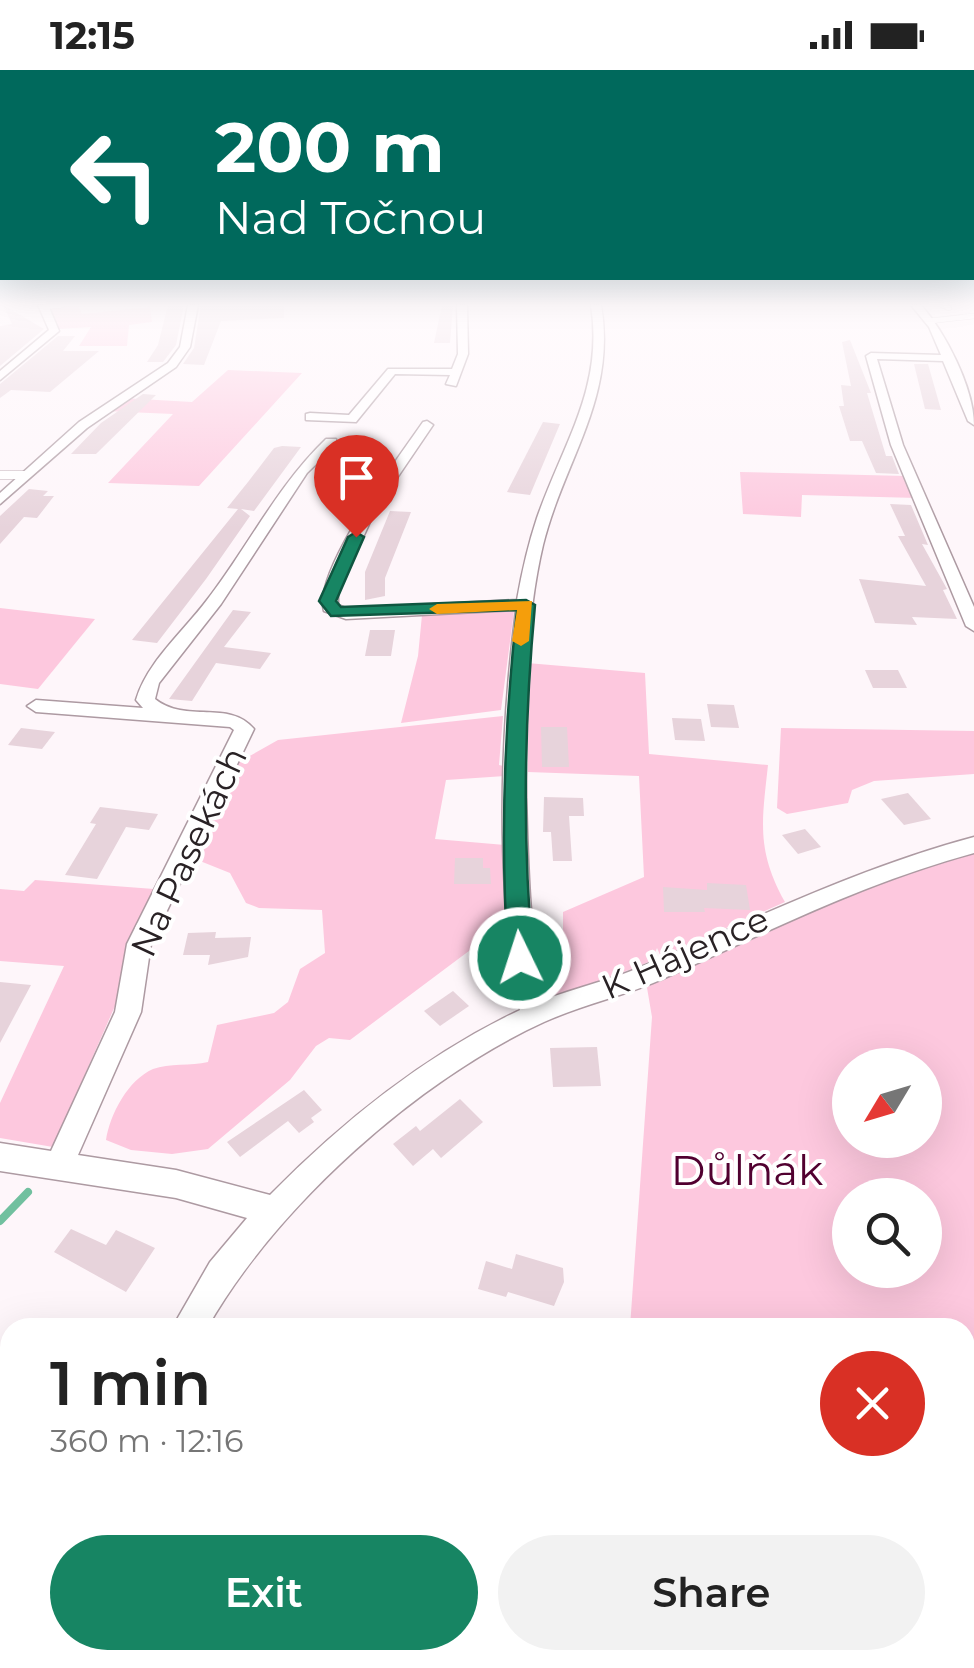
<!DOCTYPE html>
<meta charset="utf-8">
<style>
body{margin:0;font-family:Montserrat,sans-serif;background:#f2f2f2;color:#222;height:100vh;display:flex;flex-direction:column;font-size:38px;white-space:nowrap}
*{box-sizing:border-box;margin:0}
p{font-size:32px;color:#767676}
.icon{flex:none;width:55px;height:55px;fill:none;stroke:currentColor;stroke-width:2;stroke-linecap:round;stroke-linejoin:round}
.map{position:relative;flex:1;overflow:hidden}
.sheet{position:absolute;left:0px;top:1248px;width:975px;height:352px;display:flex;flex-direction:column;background:#fff;border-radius:30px 30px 0 0;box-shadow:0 10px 40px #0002}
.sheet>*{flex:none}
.guide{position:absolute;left:0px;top:0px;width:975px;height:210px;box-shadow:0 10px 40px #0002;background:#00695c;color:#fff;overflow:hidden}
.needle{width:65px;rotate:232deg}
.controls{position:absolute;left:832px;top:978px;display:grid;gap:20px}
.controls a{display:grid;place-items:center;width:110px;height:110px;border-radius:50%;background:#fff;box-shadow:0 10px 40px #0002;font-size:50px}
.pin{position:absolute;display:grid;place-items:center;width:85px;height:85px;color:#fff;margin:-102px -42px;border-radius:50% 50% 50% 0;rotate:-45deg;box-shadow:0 0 10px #0007}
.pin .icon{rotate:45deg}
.me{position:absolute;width:110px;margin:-55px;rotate:356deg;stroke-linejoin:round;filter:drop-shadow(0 0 8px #0008)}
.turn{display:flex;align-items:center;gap:35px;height:210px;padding:0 50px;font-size:45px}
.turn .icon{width:130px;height:130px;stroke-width:2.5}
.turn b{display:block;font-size:70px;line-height:85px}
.round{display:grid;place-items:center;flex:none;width:105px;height:105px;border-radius:52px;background:#f2f2f2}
.overview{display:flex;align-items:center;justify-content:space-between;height:170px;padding:0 50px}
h1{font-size:60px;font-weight:600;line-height:75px}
.primary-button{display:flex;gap:20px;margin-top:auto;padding:20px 50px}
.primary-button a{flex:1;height:115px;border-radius:60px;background:#178563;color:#fff;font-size:40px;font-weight:600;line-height:115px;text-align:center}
.primary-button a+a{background:#f2f2f2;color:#222}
.status{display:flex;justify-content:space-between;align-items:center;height:70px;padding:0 50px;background:#fff;direction:ltr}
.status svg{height:28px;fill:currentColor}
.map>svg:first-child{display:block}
.green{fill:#fdc8de;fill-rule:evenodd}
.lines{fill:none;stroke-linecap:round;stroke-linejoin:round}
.stream{stroke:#71c09f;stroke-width:8}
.building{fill:#e7d3db}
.service-far1-casing{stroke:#ad9aa2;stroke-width:6}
.service-casing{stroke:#ad9aa2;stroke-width:9}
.minor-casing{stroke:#ad9aa2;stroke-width:3}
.service-far1{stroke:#fff;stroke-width:5}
.service{stroke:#fff;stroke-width:8}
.minor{fill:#fff;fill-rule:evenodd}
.route{fill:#178563;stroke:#0f5640;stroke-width:2.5}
.slow{fill:#f59e0b}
.labels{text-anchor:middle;stroke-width:8;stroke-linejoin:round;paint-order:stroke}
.street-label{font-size:35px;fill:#292225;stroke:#fff}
.near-park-label{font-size:42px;fill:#510030;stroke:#fff}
</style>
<div class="status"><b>12:15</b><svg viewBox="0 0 49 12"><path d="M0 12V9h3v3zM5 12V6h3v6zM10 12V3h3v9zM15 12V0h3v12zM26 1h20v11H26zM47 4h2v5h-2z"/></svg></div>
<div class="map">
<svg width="974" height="1598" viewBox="0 0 974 1598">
<rect width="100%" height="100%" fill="#fef6fa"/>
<g class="green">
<path d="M78,235L82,244L150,237L152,252L129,255L127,276H79L91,257L58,259L47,237Z"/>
<path d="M228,300L302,303L199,416L108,413L173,344L104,341L122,328L192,332Z"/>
<path d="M740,402L906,406L918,428L802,425L801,447L743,444Z"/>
<path d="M0,538L95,549L38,619L0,614Z"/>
<path d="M514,541L501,640L401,653L418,586L422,545Z"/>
<path d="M527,593L645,603L649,684L768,695C762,751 756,780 785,832L661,887L657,878L652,890L640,896L562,924L548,926L541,921L526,860L543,851L551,865H563V842L644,807L639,706L528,702Z"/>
<path d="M503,646L499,695L508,697L505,706L446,710L435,769L505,775V845L501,857L350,970L329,968L316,976L290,1010L208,1079L172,1084L131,1080L106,1070C110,1044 128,1010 153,999C169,993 191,996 208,992L217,955L274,943L288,932L300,899L325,883L322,840L259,838L246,833L230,803L200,791L196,782L239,692L278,670Z"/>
<path d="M781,658L974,661V704L874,711L852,720L848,733L787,744L777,738Z"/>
<path d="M974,775V1598H612V1590H965V1258L630,1257L652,947L645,906ZM850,995H925V1070H850ZM850,1125H925V1200H850Z"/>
<path d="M35,810L154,819L130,868L115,936L53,1077L0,1068V1033L64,896L0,891V819L24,821Z"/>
</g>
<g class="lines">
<path class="stream" d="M0,1151L28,1122"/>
</g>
<g class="building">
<path d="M3,235L44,259L0,296V256L12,254Z"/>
<path d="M168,235H184L176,275L163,292H147L158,275Z"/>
<path d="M201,235H284V248L221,251L204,295L183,294L194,278Z"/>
<path d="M442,235H453L450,273H434Z"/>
<path d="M58,266H75L63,281H99L50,322L11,320L0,328V314Z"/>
<path d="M850,270L871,323H867L886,386H892L899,404L876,403L862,371H850L839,336H844L841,315L851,316L842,272Z"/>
<path d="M914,294H928L941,340L925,339Z"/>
<path d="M143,324L156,325L96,384H71L101,353Z"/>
<path d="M543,352L560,354L530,425L507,422Z"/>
<path d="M282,376L301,377L254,441L241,439L250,446L206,509L157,573L132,570L238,439L227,438L248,412L274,378Z"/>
<path d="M29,419L48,421L43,426H54L37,448L24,447L0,474V446Z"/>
<path d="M890,434L911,435L928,475L922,474L947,519L943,520L957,549L912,547L917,555L875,553L859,509L926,516L898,466H905Z"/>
<path d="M390,441L411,442L385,508V526L365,530V502Z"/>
<path d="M233,540L251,542L224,577L271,583L260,599L216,593L192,631L169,629Z"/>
<path d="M370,560H395L391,586H365Z"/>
<path d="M865,600H898L907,618H873Z"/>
<path d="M707,634L734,635L739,658L711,657Z"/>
<path d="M672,648L701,649L705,671L675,670Z"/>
<path d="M541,657H567L569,697H542Z"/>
<path d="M21,658L55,662L42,679L8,675Z"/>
<path d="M908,723L931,749L904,755L881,729Z"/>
<path d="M544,727L583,728L584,746H569L572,791H553L551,762H543Z"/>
<path d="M100,737L158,744L149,760L126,757L97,809L65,805L96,754L90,753Z"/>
<path d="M805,759L821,777L798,784L782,765Z"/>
<path d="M455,788H483V798H490L491,814H454Z"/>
<path d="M707,813L746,815L750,840L704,838L705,842H664L663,817L707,820Z"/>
<path d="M216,862L215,868L251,867L248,887L208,895L210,885H183L188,863Z"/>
<path d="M0,912L31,915L0,973Z"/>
<path d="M453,921L469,936L440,956L424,941Z"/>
<path d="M597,977L601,1016L553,1017L550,978Z"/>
<path d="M304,1020L322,1040L311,1048L314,1052L299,1063L288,1051L240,1087L227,1072Z"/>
<path d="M460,1029L483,1052L441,1088L433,1079L413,1096L393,1074L416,1056L420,1061Z"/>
<path d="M71,1159L106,1175L116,1160L155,1178L126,1222L54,1182Z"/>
<path d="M516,1184L563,1198L564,1212L554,1236L508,1222L506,1227L478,1219L486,1191L512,1199Z"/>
</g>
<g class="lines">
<defs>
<g id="service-far1">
<path d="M942,235L949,238"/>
<path d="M44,237L62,235"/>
<path d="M929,251L974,246"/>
</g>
<path id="service" d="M0,405H25"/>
<g id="minor">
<path d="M38,235H48L59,261L0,310V301L49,260Z"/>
<path d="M188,235H198L190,277L176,297L87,358L0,434V423L79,352L168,293L180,277Z"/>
<path d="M457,235H467L468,284L456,316L446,314L450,305L395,304L356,352L306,350V344L310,343L349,345L388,299H452L458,284Z"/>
<path d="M591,235H601C617,328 564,390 543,475C524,556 525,642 526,725C528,794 529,863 544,930C572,919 603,912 631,901C746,854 854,799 974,767V783C863,813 763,864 658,911C621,927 581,935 544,952C417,1010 276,1137 207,1258H172L210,1192L247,1148L176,1128L0,1101V1073L51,1081L115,942L127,874L234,660L230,657L36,642L27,636L36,630L143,638L136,630C147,592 183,562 207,530C248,477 277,416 326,369H336V375L307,403L221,534L159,613L155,629C186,654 229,629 254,659L151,874L141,942L78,1085L176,1100L270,1125C344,1050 425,985 520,940C495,816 500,665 516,540L346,549L324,541C312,502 399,387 423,352L427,351L433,355L376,439L338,522V535L348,539L517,530C522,502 528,475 537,448C563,373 604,318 591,235Z"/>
<path d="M911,235H921C945,262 974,318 974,355L968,351L943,291L877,289L903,375L974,537V561L966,556L891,375L866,286L871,283L941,285L929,257Z"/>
<path d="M10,1589V1590H50L47,1598H7Z"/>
</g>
</defs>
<use href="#service-far1" class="service-far1-casing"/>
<use href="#service" class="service-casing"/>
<use href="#minor" class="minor-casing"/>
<use href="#service-far1" class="service-far1"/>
<use href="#service" class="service"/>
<use href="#minor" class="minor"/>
</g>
<linearGradient id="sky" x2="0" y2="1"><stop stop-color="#78b9cb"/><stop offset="0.51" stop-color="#fffbfd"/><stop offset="1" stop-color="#fffbfd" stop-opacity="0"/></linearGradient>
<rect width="974" height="459" fill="url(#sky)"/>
<path class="route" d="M356,462L364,467L336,531L341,537L526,530L535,535C524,653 522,769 533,888L529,895L520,898L508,888C500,771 504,657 517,540L331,546L319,531L348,467Z"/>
<path class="slow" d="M532,531L529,571L521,576L512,571L517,540L437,544L429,539L437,534Z"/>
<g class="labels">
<g class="street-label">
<text transform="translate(189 782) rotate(-65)" y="12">Na Pasekách</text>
<text transform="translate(685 883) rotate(-24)" y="12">K Hájence</text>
</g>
<g class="near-park-label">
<text x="747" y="1115">Důlňák</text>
</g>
</g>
</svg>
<div class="controls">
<a><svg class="needle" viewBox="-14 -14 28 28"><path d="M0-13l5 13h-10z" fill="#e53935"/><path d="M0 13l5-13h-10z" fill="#767676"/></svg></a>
<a><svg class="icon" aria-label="search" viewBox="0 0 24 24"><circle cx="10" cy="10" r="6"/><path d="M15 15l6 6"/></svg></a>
</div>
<div class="pin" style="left:356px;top:467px;background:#d93025"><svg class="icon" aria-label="arrive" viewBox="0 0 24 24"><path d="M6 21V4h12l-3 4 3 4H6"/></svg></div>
<svg class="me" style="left:520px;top:888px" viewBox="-20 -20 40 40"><circle r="17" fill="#178563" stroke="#fff" stroke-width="3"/><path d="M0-11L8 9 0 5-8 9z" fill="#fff"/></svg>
<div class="guide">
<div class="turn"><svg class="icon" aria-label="left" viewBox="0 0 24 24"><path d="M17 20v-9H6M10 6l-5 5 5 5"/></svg><div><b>200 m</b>Nad Točnou</div></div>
</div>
<section class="sheet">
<div class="overview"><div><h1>1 min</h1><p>360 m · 12:16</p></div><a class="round" style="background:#d93025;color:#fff"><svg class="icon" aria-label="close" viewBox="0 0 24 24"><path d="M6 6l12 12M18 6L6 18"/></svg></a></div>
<div class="primary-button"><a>Exit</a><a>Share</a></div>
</section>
</div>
